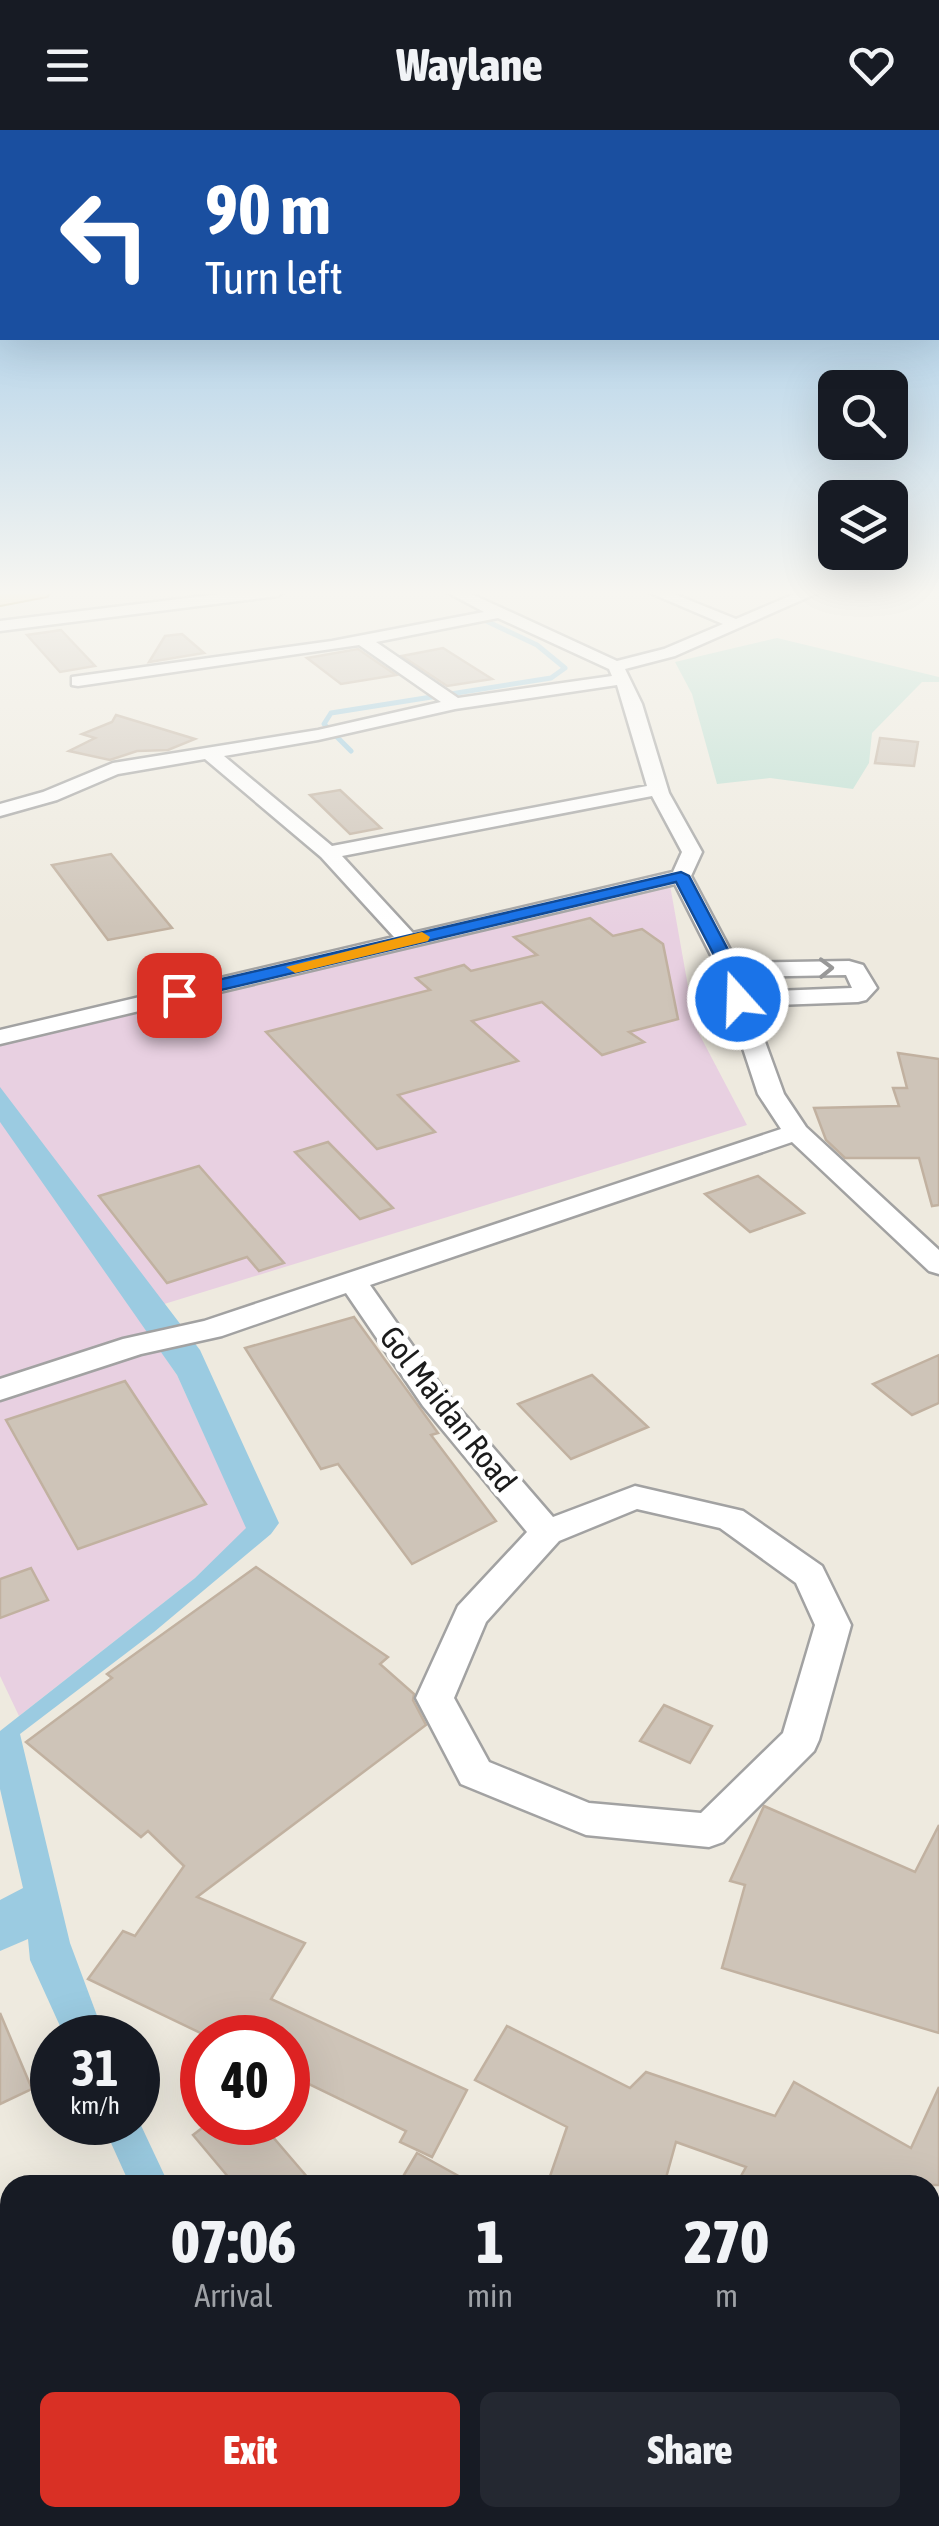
<!DOCTYPE html>
<style>
body{margin:0;font-family:"Asap Condensed",sans-serif;background:#242831;color:#f1f3f6;height:100vh;display:flex;flex-direction:column;font-size:38px;white-space:nowrap}
*{box-sizing:border-box;margin:0}
p{font-size:32px;color:#9ea1a6}
.icon{flex:none;width:55px;height:55px;fill:none;stroke:currentColor;stroke-width:2;stroke-linecap:round;stroke-linejoin:round}
.map{position:relative;flex:1;overflow:hidden}
.side{position:absolute;left:0px;top:2045px;width:940px;height:352px;display:flex;flex-direction:column;background:#171b24;border-radius:30px 30px 0 0;box-shadow:0 10px 40px #0002}
.side>*{flex:none}
.guide{position:absolute;left:0px;top:0px;width:940px;height:210px;box-shadow:0 10px 40px #0002;background:#1a4fa0;color:#fff;overflow:hidden}
.fabs{position:absolute;left:818px;top:240px;display:grid;gap:20px}
.fabs a{display:grid;place-items:center;width:90px;height:90px;border-radius:15px;background:#171b24;box-shadow:0 10px 40px #0002;font-size:50px}
.speed{position:absolute;left:30px;top:1885px;display:flex;gap:20px;font-size:50px;font-weight:700;text-align:center}
.speed>*{display:grid;place-content:center;width:130px;height:130px;border-radius:50%;background:#171b24;box-shadow:0 10px 40px #0002;line-height:1}
.speed small{font-size:25px;font-weight:400}
.speed .limit{border:15px solid #d22;background:#fff;color:#111}
.pin{position:absolute;display:grid;place-items:center;width:85px;height:85px;color:#fff;margin:-42px;border-radius:20px;box-shadow:0 5px 15px #0006}
.me{position:absolute;width:110px;margin:-55px;rotate:340deg;stroke-linejoin:round;filter:drop-shadow(0 0 8px #0008)}
.turn{display:flex;align-items:center;gap:35px;height:210px;padding:0 40px;font-size:45px}
.turn .icon{width:130px;height:130px;stroke-width:2.5}
.turn b{display:block;font-size:70px;line-height:85px}
.eta{display:flex;justify-content:space-evenly;align-items:center;height:170px;text-align:center}
.eta b{font-size:60px;font-weight:800;line-height:70px}
.button{display:flex;gap:20px;margin-top:auto;padding:20px 40px}
.button a{flex:1;height:115px;border-radius:15px;background:#d93025;color:#fff;font-size:40px;font-weight:800;line-height:115px;text-align:center}
.button a+a{background:#242831;color:#f1f3f6}
header{display:flex;justify-content:space-between;align-items:center;height:130px;padding:0 40px;background:#171b24;font-size:45px;font-weight:800}
.map>svg:first-child{display:block}
.industrial{fill:#e8d0e1}
.wetland{fill:#baded1}
.water{fill:#9bcbe1}
.lines{fill:none;stroke-linecap:round;stroke-linejoin:round}
.stream{stroke:#9bcbe1;stroke-width:5}
.building{fill:#cec4b8;stroke:#c1b1a0;stroke-width:2.5}
.minor-casing{stroke:#a2a2a2;stroke-width:5}
.major-casing{stroke:#926e00;stroke-width:4}
.minor{fill:#fff;fill-rule:evenodd}
.major{fill:#ffda93;fill-rule:evenodd}
.oneway{stroke:#989898}
.route{fill:#1a73e8;stroke:#114b97;stroke-width:2.5}
.slow{fill:#f59e0b}
.labels{text-anchor:middle;stroke-width:10;stroke-linejoin:round;paint-order:stroke}
.street-label{font-size:32px;fill:#1b1b1b;stroke:#fff}
</style>
<header><svg class="icon" aria-label="menu" viewBox="0 0 24 24"><path d="M4 6h16M4 12h16M4 18h16"/></svg>Waylane<svg class="icon" aria-label="heart" viewBox="0 0 24 24"><path d="M12 20l-8-8c-3-5 5-10 8-4 3-6 11-1 8 4z"/></svg></header>
<div class="map">
<svg width="939" height="2396" viewBox="0 0 939 2396">
<rect width="100%" height="100%" fill="#eeeadf"/>
<path class="industrial" d="M670,755L695,896L747,995L135,1183L177,1245L247,1398L195,1448L19,1586L0,1546V912Z"/>
<path class="wetland" d="M777,508L939,547V552H922L872,603L869,633L853,659L770,648L717,654L692,564L675,532Z"/>
<g class="water">
<path d="M0,957L200,1220L279,1393L271,1404L154,1502L20,1604L70,1813L105,1907H65L30,1830L28,1809L0,1821V1770L23,1758L0,1659V1601L195,1448L246,1398L177,1245L0,992Z"/>
<path d="M138,1989L169,2055H130L102,1993L138,1992Z"/>
</g>
<g class="lines">
<path class="stream" d="M351,621L324,594L331,583L551,548L565,538L537,515L482,489"/>
</g>
<g class="building">
<path d="M61,500L95,536L60,542L27,505Z"/>
<path d="M182,504L204,523L149,532L165,506Z"/>
<path d="M443,518L492,549L447,556L402,526Z"/>
<path d="M358,519L396,545L341,554L307,528Z"/>
<path d="M116,585L195,609L168,620L137,621L110,630L69,621L95,608L82,604L112,592Z"/>
<path d="M880,608L918,612L914,636L875,633Z"/>
<path d="M340,660L381,698L350,704L310,665Z"/>
<path d="M111,724L172,798L108,810L52,735Z"/>
<path d="M590,788L613,806L642,799L663,814L678,889L629,902L644,912L602,925L542,872L472,891L518,931L398,965L435,1002L377,1019L266,902L430,860L416,848L464,835L471,841L537,825L514,807Z"/>
<path d="M898,923L939,929V1075L932,1076L919,1028H845L826,1010L814,978L899,976L893,958H907Z"/>
<path d="M328,1012L393,1078L360,1089L295,1022Z"/>
<path d="M199,1036L284,1133L259,1141L247,1127L167,1153L99,1066Z"/>
<path d="M758,1046L804,1083L750,1102L705,1064Z"/>
<path d="M354,1187L438,1303L431,1305L496,1391L412,1434L338,1334L321,1339L245,1218Z"/>
<path d="M939,1225V1273L912,1285L873,1254Z"/>
<path d="M592,1245L648,1297L571,1329L518,1274Z"/>
<path d="M125,1251L206,1374L78,1419L6,1290Z"/>
<path d="M256,1437L388,1527L380,1534L414,1564L413,1570L426,1595L197,1767L305,1813L271,1869L467,1960L432,2027L400,2012L406,2001L288,1944V1908H211L88,1849L123,1801L135,1806L184,1736L148,1701L141,1707L26,1612L112,1548L107,1544Z"/>
<path d="M31,1438L48,1470L0,1488V1449Z"/>
<path d="M664,1575L712,1596L690,1633L640,1611Z"/>
<path d="M764,1676L915,1742L939,1695V1903L722,1838L745,1755L730,1751Z"/>
<path d="M0,1883L32,1959L0,1974Z"/>
<path d="M507,1896L630,1958L646,1942L775,1986L794,1952L911,2018L939,1957V2055H736L746,2037L676,2012L664,2055H547L567,1997L475,1950Z"/>
<path d="M210,1992H260L314,2055H235L193,2005Z"/>
<path d="M417,2023L475,2055H398Z"/>
</g>
<g class="lines">
<defs>
<g id="minor">
<path d="M237,462H284L277,466L0,501V491Z"/>
<path d="M447,462H467L617,531L664,519L723,494L648,462H669L736,489L799,462H820L675,526L625,539L642,574L669,663L702,722L691,746L737,833L849,831L863,835L877,858L866,870L858,872L752,876L784,964L806,997L939,1120V1144L929,1141L792,1012L370,1155L445,1262L553,1387L635,1356L743,1381L822,1436L851,1495L819,1610L814,1621L723,1712L709,1717L586,1705L461,1654L416,1568L458,1476L527,1402L423,1276L346,1163L222,1206L141,1224L0,1270V1249L123,1209L204,1191L781,999L758,964L715,833L675,754L0,914V900L394,807L321,727L205,629L118,644L57,670L0,686V674L43,662L113,633L318,600L441,572L359,515L78,556L72,555V547L332,511L484,482ZM498,488L609,539L612,546L458,568L376,512ZM617,555L647,656L332,716L224,626L318,610L455,579ZM652,666L682,722L673,742L413,803L342,726ZM846,845L852,858L747,862L742,847ZM637,1379L720,1398L796,1453L815,1495L783,1603L701,1683L589,1673L489,1632L454,1568L486,1492L559,1411Z"/>
<path d="M10,2131V2181L0,2185V2135Z"/>
<path d="M144,2388H198L201,2396H147Z"/>
</g>
<path id="major" d="M49,462L47,466L0,475V463Z"/>
</defs>
<use href="#minor" class="minor-casing"/>
<use href="#major" class="major-casing"/>
<use href="#minor" class="minor"/>
<use href="#major" class="major"/>
</g>
<defs><path id="oneway-chevron" d="M-2-3.5L2.5 0L-2 3.5" fill="none" stroke-width="1.6" stroke-linecap="round" stroke-linejoin="round" transform="scale(2.5)"/></defs>
<use class="oneway" href="#oneway-chevron" transform="translate(826 838) rotate(-1)"/>
<linearGradient id="sky" x2="0" y2="1"><stop stop-color="#89bde5"/><stop offset="0.58" stop-color="#f7f6f1"/><stop offset="1" stop-color="#f7f6f1" stop-opacity="0"/></linearGradient>
<rect width="939" height="798" fill="url(#sky)"/>
<path class="route" d="M681,742L689,746L735,833L747,869L744,873L738,875L729,869L718,833L676,752L179,870L170,865L179,859Z"/>
<path class="slow" d="M422,802L430,807L428,811L295,843L286,837Z"/>
<g class="labels">
<g class="street-label">
<text transform="translate(448 1279) rotate(52)" y="11">Gol Maidan Road</text>
</g>
</g>
</svg>
<div class="fabs">
<a><svg class="icon" aria-label="search" viewBox="0 0 24 24"><circle cx="10" cy="10" r="6"/><path d="M15 15l6 6"/></svg></a>
<a><svg class="icon" aria-label="layers" viewBox="0 0 24 24"><path d="M12 4l9 5-9 5-9-5zM3 14l9 5 9-5"/></svg></a>
</div>
<div class="speed"><div>31<small>km/h</small></div><div class="limit">40</div></div>
<div class="pin" style="left:179px;top:865px;background:#d93025"><svg class="icon" aria-label="arrive" viewBox="0 0 24 24"><path d="M6 21V4h12l-3 4 3 4H6"/></svg></div>
<svg class="me" style="left:738px;top:869px" viewBox="-20 -20 40 40"><circle r="17" fill="#1a73e8" stroke="#fff" stroke-width="3"/><path d="M0-11L8 9 0 5-8 9z" fill="#fff"/></svg>
<div class="guide">
<div class="turn"><svg class="icon" aria-label="left" viewBox="0 0 24 24"><path d="M17 20v-9H6M10 6l-5 5 5 5"/></svg><div><b>90 m</b>Turn left</div></div>
</div>
<section class="side">
<div class="eta">
<div><b>07:06</b><p>Arrival</p></div>
<div><b>1</b><p>min</p></div>
<div><b>270</b><p>m</p></div>
</div>
<div class="button"><a>Exit</a><a>Share</a></div>
</section>
</div>
